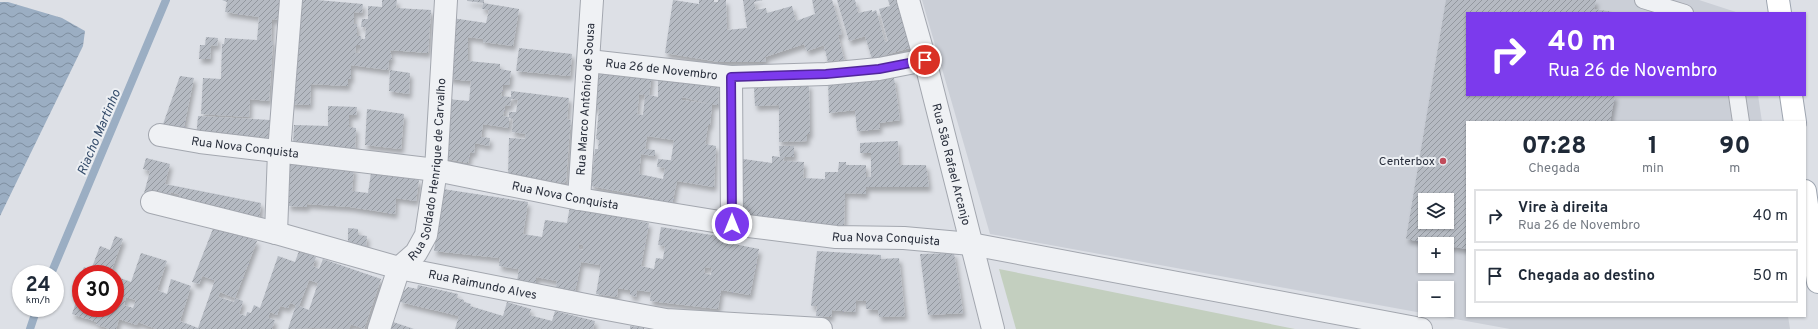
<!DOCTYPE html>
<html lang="pt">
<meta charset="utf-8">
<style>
body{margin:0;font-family:Overpass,sans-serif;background:#f2f2f3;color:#1f2937;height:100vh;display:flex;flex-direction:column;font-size:15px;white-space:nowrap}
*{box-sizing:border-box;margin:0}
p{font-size:13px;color:#747a83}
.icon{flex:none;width:22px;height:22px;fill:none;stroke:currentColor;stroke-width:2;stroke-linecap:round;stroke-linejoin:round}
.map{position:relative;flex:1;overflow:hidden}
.panel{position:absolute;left:1466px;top:121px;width:340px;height:196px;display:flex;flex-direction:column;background:#fff;border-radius:0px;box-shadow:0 1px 3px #0004}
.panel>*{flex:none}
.guide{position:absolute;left:1466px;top:12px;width:340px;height:84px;border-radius:0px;box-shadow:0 1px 3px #0004;background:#7c3aed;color:#fff;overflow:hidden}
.controls{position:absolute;left:1418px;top:193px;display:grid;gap:8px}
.controls a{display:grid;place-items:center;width:36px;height:36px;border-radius:0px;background:#fff;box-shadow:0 1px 3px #0004;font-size:20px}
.speed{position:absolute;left:12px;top:265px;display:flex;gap:8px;font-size:20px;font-weight:700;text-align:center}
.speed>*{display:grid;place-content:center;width:52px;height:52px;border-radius:50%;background:#fff;box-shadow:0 1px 3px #0004;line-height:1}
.speed small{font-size:10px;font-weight:400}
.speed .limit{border:6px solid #d22;background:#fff;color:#111}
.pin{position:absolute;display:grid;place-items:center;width:34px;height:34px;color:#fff;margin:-17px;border:2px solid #fff;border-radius:50%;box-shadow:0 1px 4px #0007}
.me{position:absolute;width:44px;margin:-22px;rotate:0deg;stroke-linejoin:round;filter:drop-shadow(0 0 3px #0008)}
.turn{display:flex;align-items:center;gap:14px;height:84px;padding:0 16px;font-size:18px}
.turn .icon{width:52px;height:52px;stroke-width:2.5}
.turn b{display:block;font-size:28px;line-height:34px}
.eta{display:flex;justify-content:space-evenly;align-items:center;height:68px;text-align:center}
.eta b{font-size:24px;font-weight:800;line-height:28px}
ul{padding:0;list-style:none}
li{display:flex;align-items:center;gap:12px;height:54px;margin:0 8px 6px;padding:0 8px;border:2px solid #e0e1e3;border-radius:0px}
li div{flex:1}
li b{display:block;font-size:15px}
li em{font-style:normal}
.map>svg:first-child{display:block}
.built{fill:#cbcfd7;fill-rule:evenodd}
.green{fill:#c3cfbf}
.water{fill:url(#water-waves)}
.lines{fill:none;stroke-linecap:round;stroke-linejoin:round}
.stream{stroke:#9baec3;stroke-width:8}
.building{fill:url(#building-hatch);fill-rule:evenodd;filter:url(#shadow)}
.lane-casing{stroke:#a3a7af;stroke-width:18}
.street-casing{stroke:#a3a7af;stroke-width:24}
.primary-casing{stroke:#9ea5b0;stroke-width:24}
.lane{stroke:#eff1f4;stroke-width:16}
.street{stroke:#eff1f4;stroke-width:22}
.primary{stroke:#fff;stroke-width:22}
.route-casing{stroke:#51269a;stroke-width:10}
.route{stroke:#7c3aed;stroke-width:7}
.poi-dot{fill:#c14c5b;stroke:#eceff3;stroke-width:1.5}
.labels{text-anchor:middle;stroke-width:4;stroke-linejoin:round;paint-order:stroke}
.street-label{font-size:12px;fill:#282e3b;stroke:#eceff3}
.poi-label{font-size:12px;fill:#282e3b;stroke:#eceff3;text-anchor:end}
.water-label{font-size:13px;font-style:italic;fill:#364d6b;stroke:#eceff3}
</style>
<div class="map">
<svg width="1818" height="329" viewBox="0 0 1818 329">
<defs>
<pattern id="water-waves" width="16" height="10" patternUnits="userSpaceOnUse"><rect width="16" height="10" fill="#9baec3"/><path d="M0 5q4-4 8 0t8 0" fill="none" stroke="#7e8ea0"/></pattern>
<pattern id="building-hatch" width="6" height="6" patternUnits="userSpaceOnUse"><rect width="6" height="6" fill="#b5bac2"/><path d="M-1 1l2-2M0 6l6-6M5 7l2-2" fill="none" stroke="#93989f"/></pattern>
<filter id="shadow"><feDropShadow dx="2.5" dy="4.5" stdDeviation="2" flood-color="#0004"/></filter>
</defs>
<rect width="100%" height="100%" fill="#dde0e6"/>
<path class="built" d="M922,0H1699L1739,13H1467V95H1758L1762,122H1467V316H1788L1790,329H1510L990,234ZM1425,200H1447V222H1425ZM1425,244H1447V266H1425ZM1425,288H1447V310H1425Z"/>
<path class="green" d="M999,269L1295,329H1016Z"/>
<path class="water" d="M0,2H8L62,18L85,31L83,46L0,216Z"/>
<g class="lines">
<g class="stream">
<path d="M51,274L166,0"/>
<path d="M30,329L37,308"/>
</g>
</g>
<g class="building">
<path d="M222,0H280V2H282L278,20L272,19L271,41H273L269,101L250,99L249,117L201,114L203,78L221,79L222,44H224L225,38L257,40L259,17L225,12L227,2Z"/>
<path d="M297,0H317L363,4L362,13L354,12V24H357V36H361V39H365L366,27H361L362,19H368V6L382,7V0H397L396,8L431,10L428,53L390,50L392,59L389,60L388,70L351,65V79H348V86L311,84L310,105L290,104ZM356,45H360V53H355Z"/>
<path d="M468,0H484V3L467,1Z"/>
<path d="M673,0L699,4V0H714V2H718V0H726L727,30L747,28L743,0H763L754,2L756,10L766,8L767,13L792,6L796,21L815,14L812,0H832L842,34L838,35L845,63L829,67L824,45L807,51L804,44L765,57L766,62H719L665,53Z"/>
<path d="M837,0H855L858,13L872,10V12L876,10L885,42L888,41L879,9L890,6L888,0H899L913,47L872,59L865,36L849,41Z"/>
<path d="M1446,0H1596L1594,9L1613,12L1467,13V95H1615L1610,122H1467V249L1447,246V244H1435L1406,239ZM1425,200H1447V222H1425Z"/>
<path d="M483,3L519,9L513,46L483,42V39L468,37V61L500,64V69L511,71L509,85H503L501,96L511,97V91L569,98L567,119L571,120L569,140L566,181L564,183L508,176L509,138L525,139L526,134L512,132L513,119L509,118V128L483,124L481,137L490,138L489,146L475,143L474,153L470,152L468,163L442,158L447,99L469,101L471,81L449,79L452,18L486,23L489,10L482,9ZM511,99L518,100L516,112H509V117L503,116L505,105L510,106Z"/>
<path d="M206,37L218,38L217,46L211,45L210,59H199L200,45H205Z"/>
<path d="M519,48L572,54L570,76L516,71Z"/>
<path d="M598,66L652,74L649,95L658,97V75L709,83L704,86L714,87V84H719L718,105L712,104L710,125H708L705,144L716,146L714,187L677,181L672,204L652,200L653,198L591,186L595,149H598L599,140L596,139L599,109L593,108ZM639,94L645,95L643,115L637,114ZM682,97L710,104L682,100ZM647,136L674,140L671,160L680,161L658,159L657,167L665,168L663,179L639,174L641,154L655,156V150L645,149Z"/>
<path d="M390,70L410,73L409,94L389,91Z"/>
<path d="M180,76L194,78L183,131L162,127Z"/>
<path d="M828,78L852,82L894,78L900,120L879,123L880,129L857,131L855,110L829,113Z"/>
<path d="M809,84L810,134H807V141L779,142V105L755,106L754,88Z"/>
<path d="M328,106L357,107L356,115H349V127L356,128L355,149L293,145L294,125L328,126Z"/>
<path d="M367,109L404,114L401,149L365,145Z"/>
<path d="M198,116L270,120L268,143L196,138Z"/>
<path d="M898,141L899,165H926L929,187H866V194L845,193L844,226L741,215L743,159L772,163V156L780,157L779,146H794V157H784L783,161L804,162L803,178L825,179V172H838L839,162H846V165H866V177H871V153H860V143Z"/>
<path d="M146,158L170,164L165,184L261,203L259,222L178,203L180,195L171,192L169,200L143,197L150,171L143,169Z"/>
<path d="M290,163L354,168L352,191L368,193L371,173L409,176L408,178L419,180L416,201L396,198L395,214L350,207L307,204V207L288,206Z"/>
<path d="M443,189L528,202L523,234L542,237L545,220L567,223L570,206L649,223L641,266L654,269L656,258L663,259L665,246L658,245L661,227L730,238L729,243L759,249L750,295L721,290L718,309L650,301L651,292L637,290L636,297L630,295V290L618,288L617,297L596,294L601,265L581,262L575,291L556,288L557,281L536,277V284L517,281L519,269L499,266L500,258L434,251ZM579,244L583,245V250L578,249ZM705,267L712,268L711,275L704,273Z"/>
<path d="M214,226L257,241L235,298L243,301L239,314L246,316L247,312L251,313L254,305L260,308L278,256L295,262L299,251L316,257L313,266L319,269L323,259L381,279L364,329L351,324L349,329L313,328L288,329L296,305L290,303L288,308L280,306L277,315L270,312L268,318L275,320L272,329H156L138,322L137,325L119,319L116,329H109L96,324L97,322L72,314L81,287V308H115V276L131,282L141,253L167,261L157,290L167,294L171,279L191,286L180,321L198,328L215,280L202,276L199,284L192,282ZM309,280L318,283L309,310L299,306ZM220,292L235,298L234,302L218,297ZM126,297L136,300L133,308L124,305Z"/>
<path d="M348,228L358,229V235L367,236L366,247L348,243Z"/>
<path d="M115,236L123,239L110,274H81L84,267L91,270L100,246L110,250Z"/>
<path d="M817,251L881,255V259L899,258L905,316L879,317L878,310L866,309V301L856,300L855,312L832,310L831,317L816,316L817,306H811Z"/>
<path d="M954,253L963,313L928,315L920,254Z"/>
<path d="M418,285L458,294L457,298L464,300V302L471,304L470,306L503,316L507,302L531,309L529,315L552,321L555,311L595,321L593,329H455L459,316L400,302L403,292L408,287L417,289Z"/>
<path d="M393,322L414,329H391Z"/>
<path d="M630,326L644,328V329H630Z"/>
</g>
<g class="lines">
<defs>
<g id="lane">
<path d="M1643,0L1685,13"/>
<path d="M1737,95L1741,122"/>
</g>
<g id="street">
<path id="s1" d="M908,0L925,60L993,329"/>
<path id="s2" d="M589,61L731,77L826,74L879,69L925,60"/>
<path d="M731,77L732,224"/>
<path id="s3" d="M160,135L200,142L436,170L579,199L732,224L836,237L904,238L971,244L1421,329"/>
<path id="s4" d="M579,199L592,0"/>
<path id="s5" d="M152,202L276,233L399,268L591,306L666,320L821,329"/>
<path d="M276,233L279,152L291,0"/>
<path id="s6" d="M379,329L399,268L416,253L426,235L436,170L446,0"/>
</g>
<g id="primary">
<path d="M1778,0L1780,13"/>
<path d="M1791,95L1795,122"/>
<path d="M1805,191L1818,282"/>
</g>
</defs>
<use href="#lane" class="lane-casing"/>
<use href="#street" class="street-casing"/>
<use href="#primary" class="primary-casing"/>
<use href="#lane" class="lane"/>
<use href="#street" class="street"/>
<use href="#primary" class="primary"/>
</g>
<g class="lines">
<defs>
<path id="route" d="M732,224L731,77L826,74L879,69L925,60"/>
</defs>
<use href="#route" class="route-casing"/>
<use href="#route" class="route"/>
</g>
<circle class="poi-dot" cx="1443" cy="161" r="4"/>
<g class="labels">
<g class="street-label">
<text dy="4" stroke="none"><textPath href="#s2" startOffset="73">Rua 26 de Novembro</textPath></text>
<text dy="4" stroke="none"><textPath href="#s4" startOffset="100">Rua Marco Antônio de Sousa</textPath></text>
<text dy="4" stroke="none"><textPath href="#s3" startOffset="86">Rua Nova Conquista</textPath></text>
<text dy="4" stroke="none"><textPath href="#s1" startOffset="170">Rua São Rafael Arcanjo</textPath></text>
<text dy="4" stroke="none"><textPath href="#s6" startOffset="172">Rua Soldado Henrique de Carvalho</textPath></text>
<text dy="4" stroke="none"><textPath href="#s3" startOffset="410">Rua Nova Conquista</textPath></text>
<text dy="4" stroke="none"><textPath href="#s3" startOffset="734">Rua Nova Conquista</textPath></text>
<text dy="4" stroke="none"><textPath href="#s5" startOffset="341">Rua Raimundo Alves</textPath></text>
</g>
<g class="poi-label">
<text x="1435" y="165">Centerbox</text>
</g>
<g class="water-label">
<text transform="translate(98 132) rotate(-67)" y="5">Riacho Martinho</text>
</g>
</g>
</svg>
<div class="controls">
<a><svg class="icon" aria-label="layers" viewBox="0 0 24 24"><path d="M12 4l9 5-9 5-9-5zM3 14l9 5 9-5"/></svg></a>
<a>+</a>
<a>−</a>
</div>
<div class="speed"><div>24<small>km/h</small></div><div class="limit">30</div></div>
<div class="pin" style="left:925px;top:60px;background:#d93025"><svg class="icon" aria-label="arrive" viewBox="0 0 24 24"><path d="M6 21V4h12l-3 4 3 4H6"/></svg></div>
<svg class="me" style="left:732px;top:224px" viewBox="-20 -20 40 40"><circle r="17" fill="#7c3aed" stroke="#fff" stroke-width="3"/><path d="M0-11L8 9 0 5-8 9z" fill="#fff"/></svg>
<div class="guide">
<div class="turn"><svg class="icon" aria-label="right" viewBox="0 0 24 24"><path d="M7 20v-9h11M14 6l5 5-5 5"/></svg><div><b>40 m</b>Rua 26 de Novembro</div></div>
</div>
<section class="panel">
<div class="eta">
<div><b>07:28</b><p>Chegada</p></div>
<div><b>1</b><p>min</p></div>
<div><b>90</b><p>m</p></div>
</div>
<ul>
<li><svg class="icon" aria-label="right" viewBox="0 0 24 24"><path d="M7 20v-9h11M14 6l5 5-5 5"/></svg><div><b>Vire à direita</b><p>Rua 26 de Novembro</p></div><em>40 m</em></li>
<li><svg class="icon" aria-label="arrive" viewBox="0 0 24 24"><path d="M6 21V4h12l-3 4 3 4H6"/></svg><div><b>Chegada ao destino</b></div><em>50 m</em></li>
</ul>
</section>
</div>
